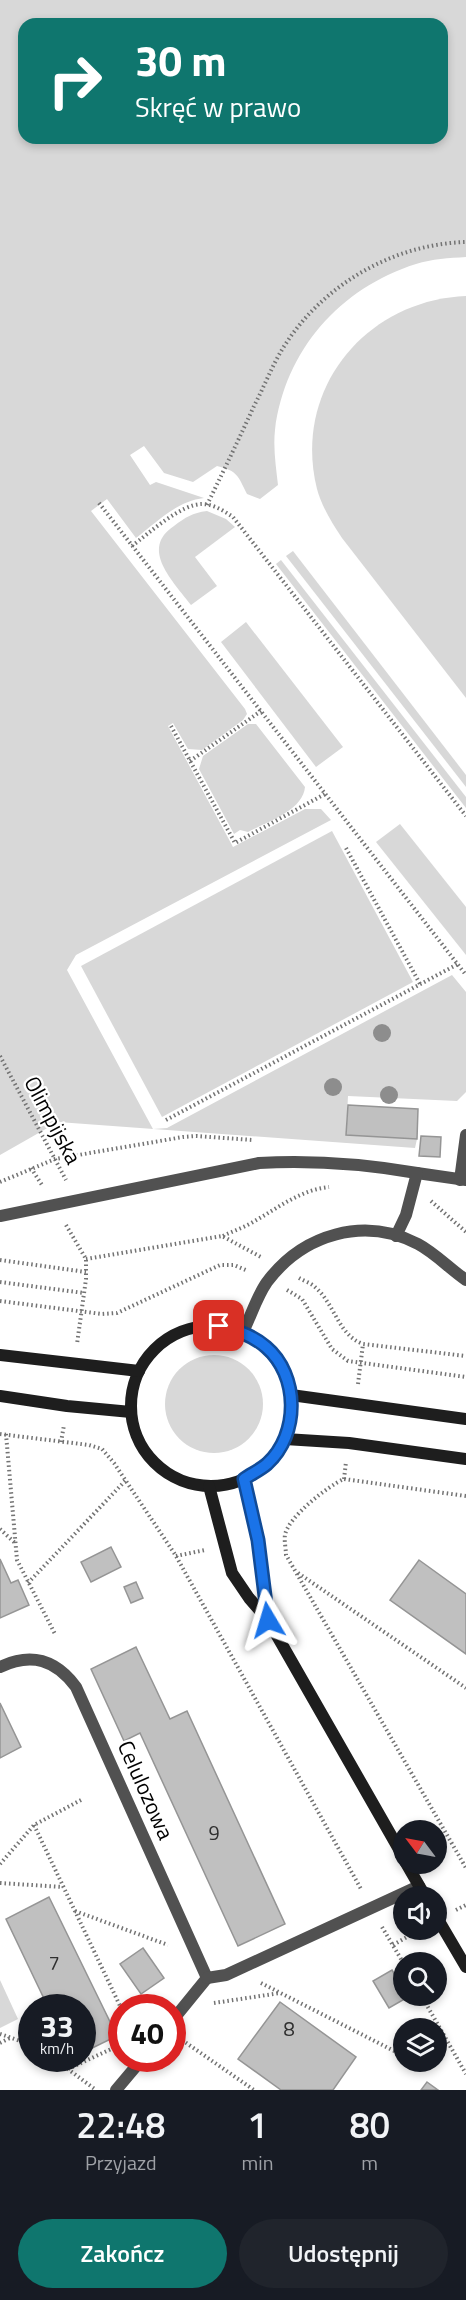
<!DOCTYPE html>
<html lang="pl">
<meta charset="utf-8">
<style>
body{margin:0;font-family:"Titillium Web",sans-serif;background:#20242c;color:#f1f3f6;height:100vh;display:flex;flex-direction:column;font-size:22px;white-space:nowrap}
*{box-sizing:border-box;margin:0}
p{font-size:20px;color:#9ea1a6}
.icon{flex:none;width:33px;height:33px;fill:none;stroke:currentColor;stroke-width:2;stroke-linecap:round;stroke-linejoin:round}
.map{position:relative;height:2090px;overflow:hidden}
.drawer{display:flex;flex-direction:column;background:#171b24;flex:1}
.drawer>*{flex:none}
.banner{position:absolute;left:18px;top:18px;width:430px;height:126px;border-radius:18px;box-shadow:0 3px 9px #0003;background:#0f766e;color:#fff;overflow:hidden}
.needle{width:39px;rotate:302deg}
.buttons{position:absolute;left:393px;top:1820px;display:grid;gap:12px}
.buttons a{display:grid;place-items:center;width:54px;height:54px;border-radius:50%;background:#171b24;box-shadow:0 3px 9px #0003;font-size:30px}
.speed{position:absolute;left:18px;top:1994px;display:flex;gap:12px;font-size:30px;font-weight:700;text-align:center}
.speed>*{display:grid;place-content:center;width:78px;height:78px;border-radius:50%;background:#171b24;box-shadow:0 3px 9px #0003;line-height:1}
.speed small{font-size:15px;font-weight:400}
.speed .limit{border:9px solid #d22;background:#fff;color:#111}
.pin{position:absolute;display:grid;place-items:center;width:51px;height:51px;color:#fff;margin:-26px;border-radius:12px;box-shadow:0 3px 9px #0006}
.me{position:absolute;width:66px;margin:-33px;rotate:353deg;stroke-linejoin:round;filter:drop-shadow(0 0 4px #0008)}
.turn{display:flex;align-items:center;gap:21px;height:126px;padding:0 18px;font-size:27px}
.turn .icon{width:78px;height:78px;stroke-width:2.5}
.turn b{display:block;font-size:42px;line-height:51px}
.eta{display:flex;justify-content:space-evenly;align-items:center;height:102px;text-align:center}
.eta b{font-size:36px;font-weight:600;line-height:42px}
.button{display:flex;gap:12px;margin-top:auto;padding:12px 18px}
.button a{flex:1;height:69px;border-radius:36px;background:#0f766e;color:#fff;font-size:24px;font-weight:600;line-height:69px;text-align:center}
.button a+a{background:#20242c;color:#f1f3f6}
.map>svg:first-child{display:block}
.green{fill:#d8d8d8;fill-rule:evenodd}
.building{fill:#c0c0c0;stroke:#959595;stroke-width:1.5}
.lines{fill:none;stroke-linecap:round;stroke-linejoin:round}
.path{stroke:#737373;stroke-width:4;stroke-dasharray:1.5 3;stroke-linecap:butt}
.lane{stroke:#515151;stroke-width:12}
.street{stroke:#515151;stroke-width:12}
.secondary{stroke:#1e1e1e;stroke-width:12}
.tree{fill:#8d8d8d}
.route-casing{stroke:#114b97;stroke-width:15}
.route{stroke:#1a73e8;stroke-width:10}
.labels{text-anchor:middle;stroke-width:4.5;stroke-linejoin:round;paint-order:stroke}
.number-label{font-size:20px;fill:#303030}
.street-label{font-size:22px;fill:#000;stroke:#fff}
</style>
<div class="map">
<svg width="466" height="2090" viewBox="0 0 466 2090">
<rect width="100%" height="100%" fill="#fff"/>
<g class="green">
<path d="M0,0H466V257C449,258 432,259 416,264C340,288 285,350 275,430C273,448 276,467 278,485L260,499L247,494C238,476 238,471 217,466L193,482L164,473L144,446L130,455L150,485L156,482L204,498C177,501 157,522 136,538L107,499L91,511L245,709L247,714L243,720L202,750L188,749L173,723L168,726L233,847L305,809H321L331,820L76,955L67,970L153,1129L167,1128L452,975L466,992V1092L457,1101L348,1096L346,1134L417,1139L415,1148L58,1122L0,1155ZM24,24H442V138H24Z"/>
<path d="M466,296V698L342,538C332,523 322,507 317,489C292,389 366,300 466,296Z"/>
<path d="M207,511L226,519L235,527L195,557L217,586L191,605C174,582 139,549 174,526C186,517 192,513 207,511Z"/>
<path d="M293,551L466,775V787L286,556Z"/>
<path d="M281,560L466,797V808L276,564Z"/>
<path d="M246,622L343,747L316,767L221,642Z"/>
<path d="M248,724H256L305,787C303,811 266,822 248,832L240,830L234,834L199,769L203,756Z"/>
<path d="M400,824L466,907V955L376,842Z"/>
<path d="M332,831L413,982L162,1117L81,966Z"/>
<circle cx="214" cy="1404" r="49"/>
<path d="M0,1980L18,2019L0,2028Z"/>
</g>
<g class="building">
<path d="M348,1105L418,1109L417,1139L346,1135Z"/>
<path d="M421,1136L441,1137L440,1157L419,1156Z"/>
<path d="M111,1547L121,1567L91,1582L81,1562Z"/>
<path d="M0,1559L11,1583L18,1580L29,1605L0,1618Z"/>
<path d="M419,1560L466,1594V1654L390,1600Z"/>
<path d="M136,1582L143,1598L131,1603L124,1587Z"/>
<path d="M136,1647L170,1719L187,1711L285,1924L238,1946L140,1733L124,1741L91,1669Z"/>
<path d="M0,1703L21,1747L0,1758Z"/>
<path d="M49,1897L117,2036L82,2053V2007H48L6,1919Z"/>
<path d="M143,1948L164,1978L141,1994L120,1964Z"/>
<path d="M392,1970L404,1990V1995L408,1997L389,2008L373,1981Z"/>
<path d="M280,2002L356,2057L333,2090H281L238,2059Z"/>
<path d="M422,2020L426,2028H408Z"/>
<path d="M427,2082L438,2090H421Z"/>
</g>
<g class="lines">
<g class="path">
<path d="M99,503L466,975"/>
<path d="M207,505C223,472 239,439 254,406C264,387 272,366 283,348C322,285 393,244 466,242"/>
<path d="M132,546C149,533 181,504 202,504C213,504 224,511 233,517L466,816"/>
<path d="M171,726L235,843L325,794"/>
<path d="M190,761L261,711"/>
<path d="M346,848L420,984"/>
<path d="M0,1056L66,1180"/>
<path d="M166,1120L458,964"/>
<path d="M31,1168L42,1185"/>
<path d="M0,1182L55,1159L183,1137L196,1136L253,1140"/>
<path d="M431,1201L466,1232"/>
<path d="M66,1225L86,1259V1279L77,1344"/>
<path d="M223,1236C233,1231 243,1228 253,1222C278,1208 300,1190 329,1187"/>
<path d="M86,1259L222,1236L261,1257"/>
<path d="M0,1260L86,1272"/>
<path d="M299,1278C304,1281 311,1283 315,1287C335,1304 338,1335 363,1344L466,1356"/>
<path d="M0,1282L84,1293"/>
<path d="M287,1290L302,1299L332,1349L348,1361L466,1377"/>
<path d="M0,1301L102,1314L117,1313L220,1265H234L248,1271"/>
<path d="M358,1384L363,1344"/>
<path d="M0,1434L89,1445L102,1449L114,1463L176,1556L361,1889"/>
<path d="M6,1434L17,1560L55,1634"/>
<path d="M61,1442L64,1425"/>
<path d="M344,1479L346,1462"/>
<path d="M466,1496L344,1479C328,1486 288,1517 285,1535C284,1541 286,1549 286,1555L466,1868"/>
<path d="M0,1529L15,1543"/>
<path d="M176,1556L205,1550"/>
<path d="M298,1573L466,1688"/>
<path d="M28,1583L126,1480"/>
<path d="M34,1825L122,2010"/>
<path d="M0,1864L34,1825L81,1800"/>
<path d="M0,1883L63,1887"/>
<path d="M456,1910L466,1905"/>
<path d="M75,1911L168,1945"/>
<path d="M382,1927L404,1964"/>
<path d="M393,1945L421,1929"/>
<path d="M261,1983L404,2056"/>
<path d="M421,1995L466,2074"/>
<path d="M214,2003L280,1993"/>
<path d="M0,2034L32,2045"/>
<path d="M182,2040L254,2090"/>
<path d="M0,2043L10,2038"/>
<path d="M53,2058L96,2090"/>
<path d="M413,2061L429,2069"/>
<path d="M68,2069L122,2044"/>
</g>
<g class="lane">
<path d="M417,1173L466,1180"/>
<path d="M460,1180L466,1135"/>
<path d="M0,1216L259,1163C312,1160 365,1164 417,1173L406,1215L396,1236"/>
<path d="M243,1332C251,1316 257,1296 267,1282C303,1234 364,1216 418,1244C435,1253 450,1269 466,1280"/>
</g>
<g class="street">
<path d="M0,1667C32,1652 56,1660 76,1687L207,1978L172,2021"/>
<path d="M207,1978L226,1975L419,1886"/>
<path d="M116,2090L143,2058"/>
</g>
<g class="secondary">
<circle cx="211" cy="1406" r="80"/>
<path d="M0,1355L139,1371"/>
<path d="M291,1395L466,1419"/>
<path d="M0,1396L67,1406L131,1412"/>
<path d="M285,1439L349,1443L466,1459"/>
<path d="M244,1479L258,1540L268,1619"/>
<path d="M209,1486L232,1573L249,1598L268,1620L404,1858"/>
<path d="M406,1863L425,1896"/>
<path d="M436,1916L466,1967"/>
</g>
</g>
<g class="tree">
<circle cx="382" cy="1033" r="9"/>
<circle cx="333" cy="1087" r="9"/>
<circle cx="389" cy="1095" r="9"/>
</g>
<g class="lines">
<defs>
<path id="route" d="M219,1326C236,1330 252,1335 266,1347C299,1375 300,1434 267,1464C260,1470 251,1474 244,1479L258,1540L268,1620"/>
</defs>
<use href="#route" class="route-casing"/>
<use href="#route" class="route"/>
</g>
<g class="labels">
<g class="number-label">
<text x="214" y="1840">9</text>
<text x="54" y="1970">7</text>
<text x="289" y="2036">8</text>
</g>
<g class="street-label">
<text transform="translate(53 1120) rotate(62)" y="8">Olimpijska</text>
<text transform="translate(146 1790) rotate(66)" y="8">Celulozowa</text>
</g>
</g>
</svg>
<div class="buttons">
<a><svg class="needle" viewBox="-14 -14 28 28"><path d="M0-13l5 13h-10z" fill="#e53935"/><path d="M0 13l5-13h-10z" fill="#9ea1a6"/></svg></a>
<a><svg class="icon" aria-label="sound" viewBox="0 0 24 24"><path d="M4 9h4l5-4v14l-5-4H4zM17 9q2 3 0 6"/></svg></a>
<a><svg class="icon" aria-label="search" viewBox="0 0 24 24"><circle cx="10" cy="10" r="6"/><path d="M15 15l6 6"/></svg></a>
<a><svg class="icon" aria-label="layers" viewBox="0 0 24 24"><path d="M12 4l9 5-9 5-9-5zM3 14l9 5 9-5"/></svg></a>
</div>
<div class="speed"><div>33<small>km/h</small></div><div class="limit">40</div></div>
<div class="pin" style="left:219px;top:1326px;background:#d93025"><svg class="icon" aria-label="arrive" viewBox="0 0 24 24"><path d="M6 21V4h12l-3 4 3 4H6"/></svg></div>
<svg class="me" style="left:268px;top:1620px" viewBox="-20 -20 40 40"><path d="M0-17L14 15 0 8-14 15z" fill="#1a73e8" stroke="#fff" stroke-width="4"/></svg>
<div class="banner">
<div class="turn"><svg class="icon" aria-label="right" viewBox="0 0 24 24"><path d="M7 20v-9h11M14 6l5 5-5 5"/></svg><div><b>30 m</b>Skręć w prawo</div></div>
</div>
</div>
<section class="drawer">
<div class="eta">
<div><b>22:48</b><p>Przyjazd</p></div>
<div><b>1</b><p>min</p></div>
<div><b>80</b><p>m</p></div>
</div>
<div class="button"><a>Zakończ</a><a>Udostępnij</a></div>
</section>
